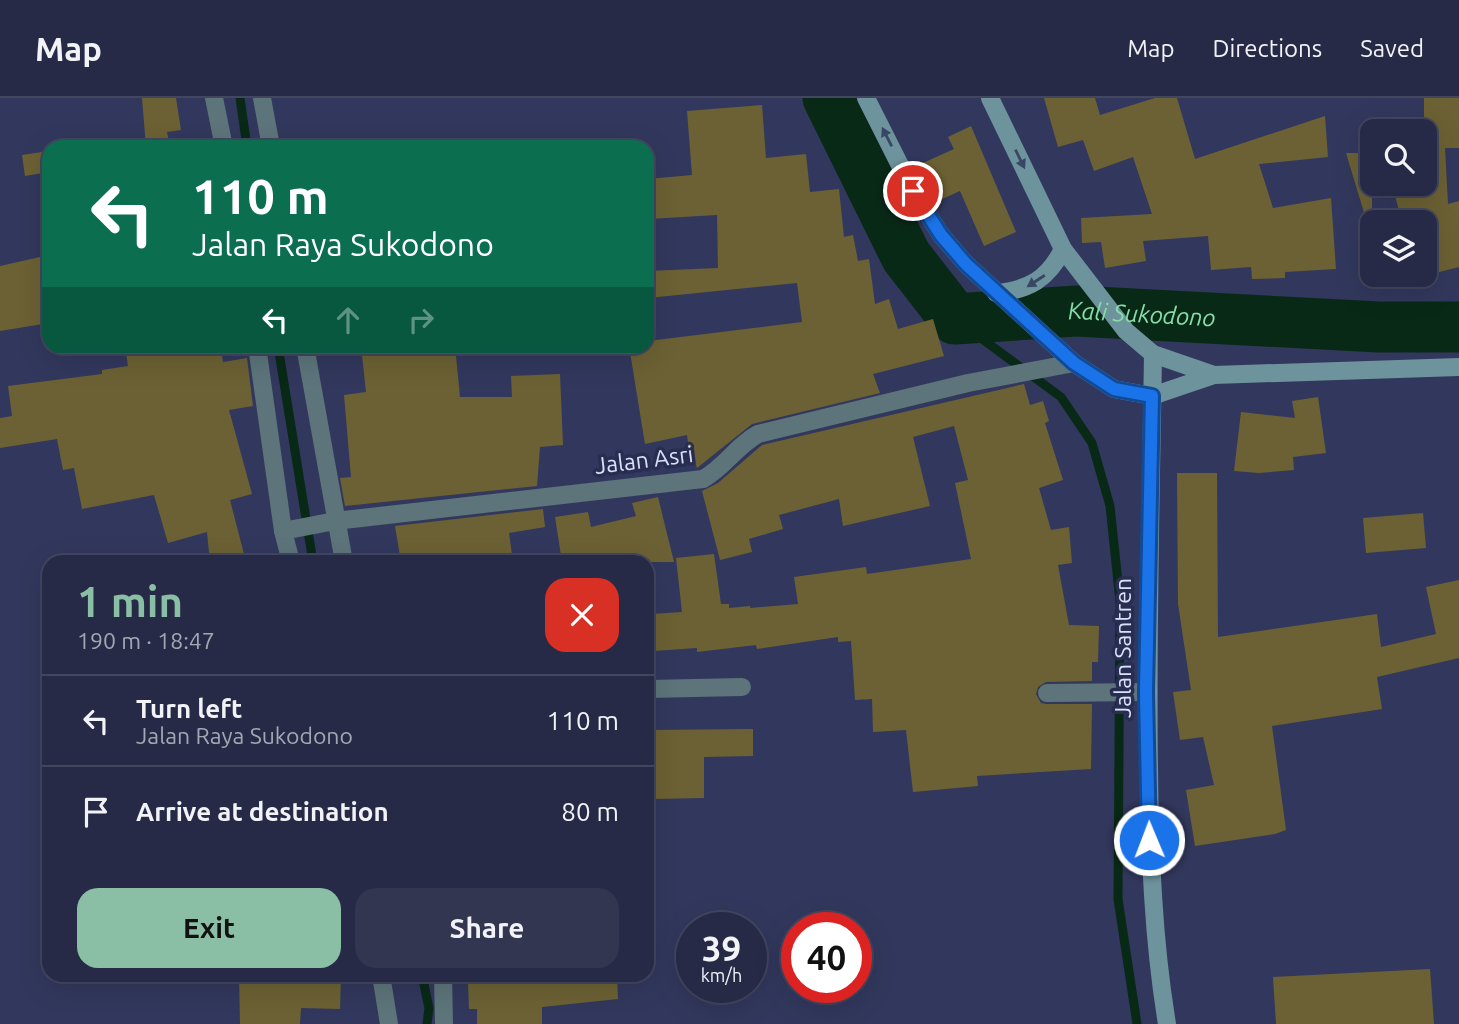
<!DOCTYPE html>
<meta charset="utf-8">
<style>
body{margin:0;font-family:Ubuntu,sans-serif;background:#323651;color:#f1f3f6;height:100vh;display:flex;flex-direction:column;font-size:26px;white-space:nowrap}
*{box-sizing:border-box;margin:0}
p{font-size:23px;color:#a4a7b3}
.icon{flex:none;width:38px;height:38px;fill:none;stroke:currentColor;stroke-width:2;stroke-linecap:round;stroke-linejoin:round}
.map{position:relative;flex:1;overflow:hidden}
.sheet{position:absolute;left:42px;top:457px;width:612px;height:427px;display:flex;flex-direction:column;background:#262a46;border-radius:21px;box-shadow:0 7px 28px #0002,0 0 0 2px #42465f}
.sheet>*{flex:none}
.guide{position:absolute;left:42px;top:42px;width:612px;height:214px;border-radius:21px;box-shadow:0 7px 28px #0002,0 0 0 2px #42465f;background:#0b6e4f;color:#fff;overflow:hidden}
.buttons{position:absolute;left:1360px;top:21px;display:grid;gap:14px}
.buttons a{display:grid;place-items:center;width:77px;height:77px;border-radius:14px;background:#262a46;box-shadow:0 7px 28px #0002,0 0 0 2px #42465f;font-size:35px}
.speed{position:absolute;left:676px;top:814px;display:flex;gap:14px;font-size:35px;font-weight:700;text-align:center}
.speed>*{display:grid;place-content:center;width:91px;height:91px;border-radius:50%;background:#262a46;box-shadow:0 7px 28px #0002,0 0 0 2px #42465f;line-height:1}
.speed small{font-size:18px;font-weight:400}
.speed .limit{border:10px solid #d22;background:#fff;color:#111}
.pin{position:absolute;display:grid;place-items:center;width:60px;height:60px;color:#fff;margin:-30px;border:4px solid #fff;border-radius:50%;box-shadow:0 2px 7px #0007}
.me{position:absolute;width:77px;margin:-38px;rotate:359deg;stroke-linejoin:round;filter:drop-shadow(0 0 5px #0008)}
.turn{display:flex;align-items:center;gap:24px;height:147px;padding:0 35px;font-size:32px}
.turn .icon{width:91px;height:91px;stroke-width:2.5}
.turn b{display:block;font-size:49px;line-height:60px}
.lanes{display:flex;align-items:center;height:66px;padding:0 35px;background:#0003;justify-content:center;gap:35px;direction:ltr}
.lanes .off{opacity:.35}
.round{display:grid;place-items:center;flex:none;width:74px;height:74px;border-radius:21px;background:#323651}
.head{display:flex;align-items:center;justify-content:space-between;height:119px;padding:0 35px}
h1{font-size:42px;font-weight:600;line-height:52px;color:#8abfa5}
.cta{display:flex;gap:14px;margin-top:auto;padding:14px 35px}
.cta a{flex:1;height:80px;border-radius:21px;background:#8abfa5;color:#111;font-size:28px;font-weight:600;line-height:80px;text-align:center}
.cta a+a{background:#323651;color:#f1f3f6}
ul{padding:0;list-style:none}
li{display:flex;align-items:center;gap:21px;height:91px;padding:0 35px;border-top:2px solid #42465f}
li div{flex:1}
li b{display:block;font-size:26px}
li em{font-style:normal}
header{display:flex;align-items:center;gap:42px;box-sizing:border-box;height:98px;padding:0 35px;background:#262a46;border-bottom:2px solid #42465f}
header strong{font-size:33px}
nav{display:flex;gap:38px;margin-inline-start:auto;font-size:24px}
.map>svg:first-child{display:block}
.lines{fill:none;stroke-linecap:round;stroke-linejoin:round}
.stream{stroke:#092917;stroke-width:9}
.river{stroke:#092917;stroke-width:51}
.building{fill:#6c6134}
.street{stroke:#5c747a;stroke-width:18}
.secondary{stroke:#6d939d;stroke-width:18}
.oneway{fill:#394765}
.route-casing{stroke:#114b97;stroke-width:18}
.route{stroke:#1a73e8;stroke-width:12}
.labels{text-anchor:middle;stroke-width:7;stroke-linejoin:round;paint-order:stroke}
.street-label{font-size:23px;fill:#dbe0f8;stroke:#282e52}
.water-label{font-size:24px;font-style:italic;fill:#87dda8;stroke:#282e52}
</style>
<header>
<strong>Map</strong>
<nav><a>Map</a><a>Directions</a><a>Saved</a></nav>
</header>
<div class="map">
<svg width="1459" height="926" viewBox="0 0 1459 926">
<rect width="100%" height="100%" fill="#32385d"/>
<g class="lines">
<g class="stream">
<path d="M240,0L247,49"/>
<path d="M955,221L1061,299L1092,345L1110,408L1120,503L1118,801L1137,926"/>
<path d="M278,248L313,464"/>
<path d="M422,877L429,910L427,926"/>
</g>
<path class="river" id="s1" d="M828,0L906,158L955,221L1076,213L1379,229H1459"/>
</g>
<g class="building">
<path d="M142,0H176L181,32L167,34L170,49H146Z"/>
<path d="M1044,0H1095L1100,17L1155,0H1177L1195,61L1325,18L1328,59L1259,66L1273,110L1331,100L1336,171L1285,174V180L1252,181L1251,169L1211,172L1208,138L1143,143L1146,163L1105,170L1101,144L1082,145L1081,120L1152,116L1133,59L1094,73L1083,42L1058,49Z"/>
<path d="M1424,0H1459V50H1445L1448,106L1459,103V169L1424,178V124H1402L1392,86H1424Z"/>
<path d="M762,7L766,60L806,56L810,94L839,91L844,139L853,137L858,163L869,161L875,206L889,201L898,231L933,221L944,258L873,276L880,295L752,326L697,370L693,358H690L687,337L645,346L629,248H648V243L802,224L797,185L648,200V173L718,170L717,117L648,121V81L692,77L687,13Z"/>
<path d="M971,28L1016,134L984,148L960,93L940,102L923,65L954,51L948,39Z"/>
<path d="M49,53V74L25,78L22,57Z"/>
<path d="M1346,55H1372V121H1366Z"/>
<path d="M49,157V225L0,233V168Z"/>
<path d="M125,248H220L223,264L247,260L253,308L229,312L252,396L230,402L246,464H210L207,434L168,445L154,397L82,411L74,370L63,372L57,341L0,350V320L12,318L8,288L102,276V272L128,268Z"/>
<path d="M361,248H455L460,299H512L511,278L560,276L563,347L540,349L537,388L345,408L340,380L351,379L344,297L366,294Z"/>
<path d="M1024,286L1030,307L1043,303L1049,323L1045,325L1063,382L1039,390L1051,432L1069,429L1072,465L1058,467L1069,527L1099,528L1098,564H1092V583L1046,584L1038,589L1036,596L1041,605L1046,606H1092L1091,671L977,678L978,688L913,694L906,632L873,634L872,601L855,602L851,543L838,544V539L757,551L756,547L697,554V550L654,553L651,516L682,514L676,460L714,456L721,506H729V510L750,508V510L798,506L794,479L866,469L867,476L971,461L955,385L968,382L954,328L913,339L930,408L843,428L839,401L779,417L783,431L749,441L752,454L720,462L702,393L718,385L762,347Z"/>
<path d="M1318,299L1326,355L1293,359L1294,372L1259,375L1234,373L1241,314L1295,320L1292,303Z"/>
<path d="M1177,375H1217L1218,539L1377,516L1381,549L1436,536L1426,489L1459,482V560L1377,579L1382,611L1272,628L1286,732L1275,736L1195,748L1186,692L1214,687L1203,639L1180,642L1173,594L1191,592L1178,506Z"/>
<path d="M658,399L674,464H562L555,419L588,414L591,429L636,418L632,405Z"/>
<path d="M543,411L545,429L509,435L513,464H401L395,428Z"/>
<path d="M1423,415L1426,450L1366,455L1363,420Z"/>
<path d="M753,631V658L704,659V700L654,701V660H648V632Z"/>
<path d="M1430,871L1434,926H1276L1273,879Z"/>
<path d="M239,877H341L340,911L301,910L300,926H240Z"/>
<path d="M617,878L618,901L542,909V926H477V911H469L468,884Z"/>
</g>
<g class="lines">
<g class="street">
<path d="M214,0L224,49"/>
<path d="M262,0L271,49"/>
<path d="M257,248L283,433L291,464"/>
<path d="M305,248L344,464"/>
<path d="M283,433L335,423L703,381C725,369 736,348 758,336L968,285L1074,265"/>
<path d="M648,591L742,589"/>
<path d="M1047,595L1146,594"/>
<path d="M381,877L389,926"/>
<path d="M443,877L444,926"/>
</g>
<g class="secondary">
<path d="M866,0L913,93L941,137L966,166L1074,265L1114,291L1152,298L1214,277L1459,269"/>
<path d="M990,0L1063,151L1126,233L1153,256L1214,277"/>
<path d="M996,195C1029,192 1048,181 1063,151"/>
<path d="M1153,256C1151,395 1147,533 1149,672C1150,757 1153,841 1167,926"/>
</g>
</g>
<defs><path id="oneway-solid" d="M-6-.8H1V-3.2L6.5 0L1 3.2V.8H-6Z" transform="scale(1.75)"/></defs>
<g class="oneway">
<use href="#oneway-solid" transform="translate(887 39) rotate(-117)"/>
<use href="#oneway-solid" transform="translate(1020 61) rotate(64)"/>
<use href="#oneway-solid" transform="translate(1036 183) rotate(147)"/>
</g>
<g class="lines">
<defs>
<path id="route" d="M913,93L941,137L966,166L1074,265L1114,291L1152,298L1146,594L1149,742"/>
</defs>
<use href="#route" class="route-casing"/>
<use href="#route" class="route"/>
</g>
<g class="labels">
<g class="street-label">
<text transform="translate(644 362) rotate(-7)" y="8">Jalan Asri</text>
<text transform="translate(1123 550) rotate(-90)" y="8">Jalan Santren</text>
</g>
<g class="water-label">
<text dy="8" stroke="none"><textPath href="#s1" startOffset="443">Kali Sukodono</textPath></text>
</g>
</g>
</svg>
<div class="buttons">
<a><svg class="icon" aria-label="search" viewBox="0 0 24 24"><circle cx="10" cy="10" r="6"/><path d="M15 15l6 6"/></svg></a>
<a><svg class="icon" aria-label="layers" viewBox="0 0 24 24"><path d="M12 4l9 5-9 5-9-5zM3 14l9 5 9-5"/></svg></a>
</div>
<div class="speed"><div>39<small>km/h</small></div><div class="limit">40</div></div>
<div class="pin" style="left:913px;top:93px;background:#d93025"><svg class="icon" aria-label="arrive" viewBox="0 0 24 24"><path d="M6 21V4h12l-3 4 3 4H6"/></svg></div>
<svg class="me" style="left:1149px;top:742px" viewBox="-20 -20 40 40"><circle r="17" fill="#1a73e8" stroke="#fff" stroke-width="3"/><path d="M0-11L8 9 0 5-8 9z" fill="#fff"/></svg>
<div class="guide">
<div class="turn"><svg class="icon" aria-label="left" viewBox="0 0 24 24"><path d="M17 20v-9H6M10 6l-5 5 5 5"/></svg><div><b>110 m</b>Jalan Raya Sukodono</div></div>
<div class="lanes"><svg class="icon" aria-label="left" viewBox="0 0 24 24"><path d="M17 20v-9H6M10 6l-5 5 5 5"/></svg><svg class="icon off" aria-label="ahead" viewBox="0 0 24 24"><path d="M12 20V5M6 11l6-6 6 6"/></svg><svg class="icon off" aria-label="right" viewBox="0 0 24 24"><path d="M7 20v-9h11M14 6l5 5-5 5"/></svg></div>
</div>
<section class="sheet">
<div class="head"><div><h1>1 min</h1><p>190 m · 18:47</p></div><a class="round" style="background:#d93025;color:#fff"><svg class="icon" aria-label="close" viewBox="0 0 24 24"><path d="M6 6l12 12M18 6L6 18"/></svg></a></div>
<ul>
<li><svg class="icon" aria-label="left" viewBox="0 0 24 24"><path d="M17 20v-9H6M10 6l-5 5 5 5"/></svg><div><b>Turn left</b><p>Jalan Raya Sukodono</p></div><em>110 m</em></li>
<li><svg class="icon" aria-label="arrive" viewBox="0 0 24 24"><path d="M6 21V4h12l-3 4 3 4H6"/></svg><div><b>Arrive at destination</b></div><em>80 m</em></li>
</ul>
<div class="cta"><a>Exit</a><a>Share</a></div>
</section>
</div>
